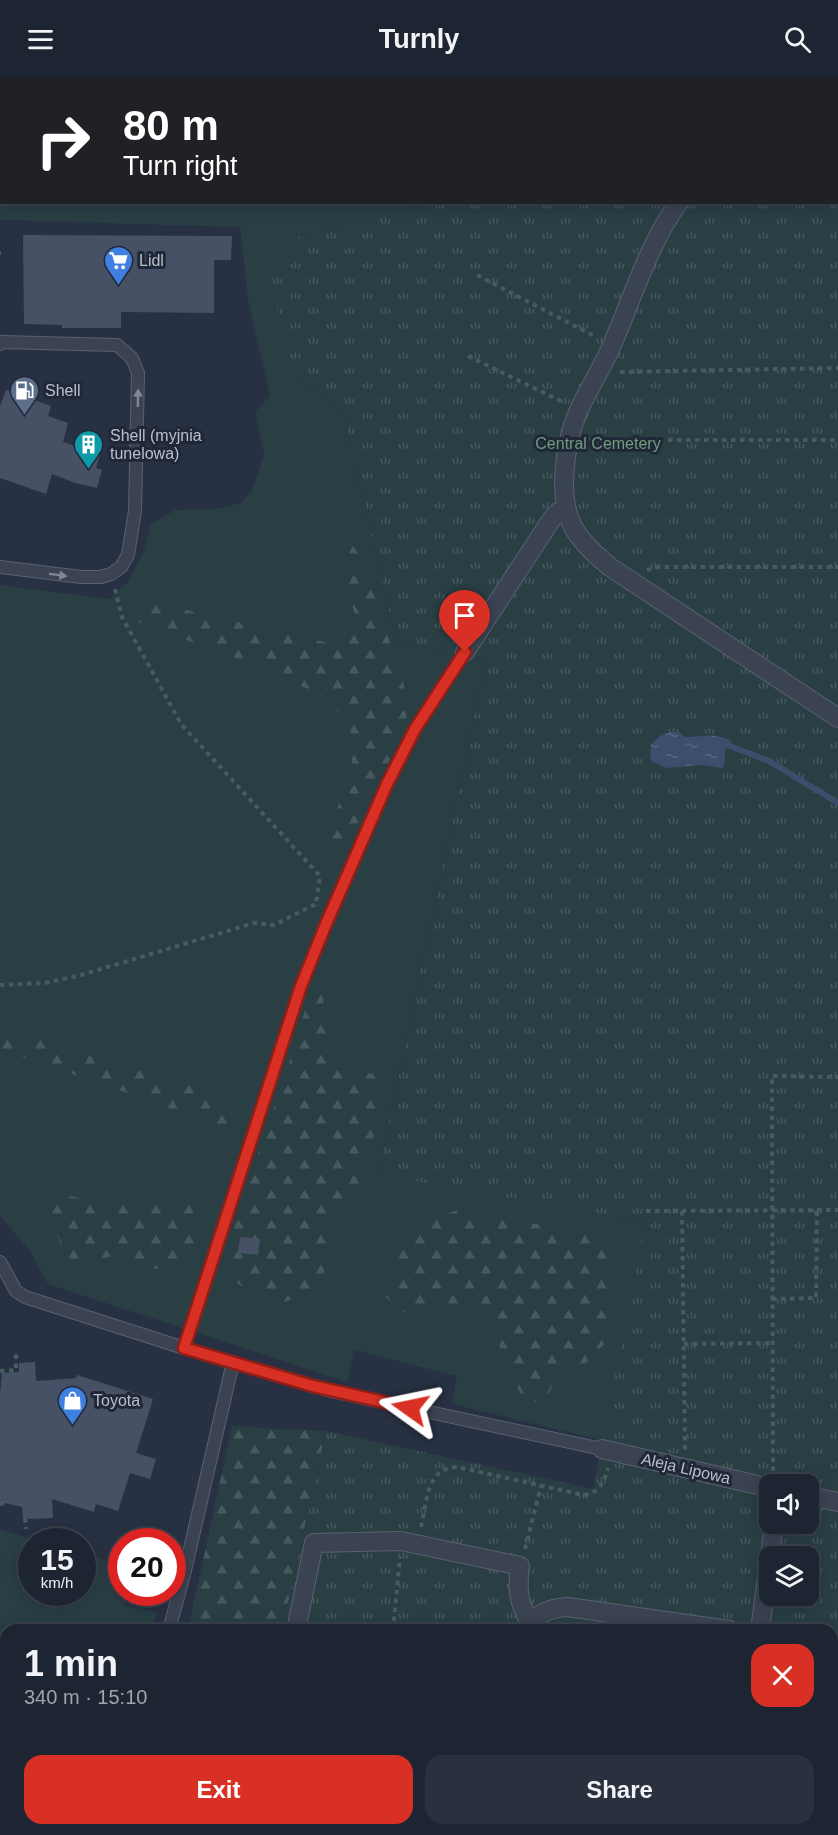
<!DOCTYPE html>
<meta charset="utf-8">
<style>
body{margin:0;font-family:Helvetica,sans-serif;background:#2a313e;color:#f1f3f6;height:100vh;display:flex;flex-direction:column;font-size:22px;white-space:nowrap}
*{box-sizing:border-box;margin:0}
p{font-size:20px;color:#a0a5ac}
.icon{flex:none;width:33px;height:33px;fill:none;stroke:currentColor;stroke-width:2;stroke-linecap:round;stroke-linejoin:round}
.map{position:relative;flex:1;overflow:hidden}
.sheet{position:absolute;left:0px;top:1546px;width:838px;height:212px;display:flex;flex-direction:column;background:#1d2532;border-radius:18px 18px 0 0;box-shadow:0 3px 15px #0003,0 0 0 2px #3b424d}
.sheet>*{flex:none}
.guide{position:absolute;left:0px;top:0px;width:838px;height:126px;box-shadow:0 3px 15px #0003,0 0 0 2px #3b424d;background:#202124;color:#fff;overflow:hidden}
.tools{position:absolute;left:759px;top:1396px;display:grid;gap:12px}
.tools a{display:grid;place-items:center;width:60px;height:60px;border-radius:12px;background:#1d2532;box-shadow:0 3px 15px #0003,0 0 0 2px #3b424d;font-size:30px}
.speed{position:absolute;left:18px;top:1450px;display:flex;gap:12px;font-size:30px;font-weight:700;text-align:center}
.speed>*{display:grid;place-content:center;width:78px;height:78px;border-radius:50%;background:#1d2532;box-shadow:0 3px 15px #0003,0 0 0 2px #3b424d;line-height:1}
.speed small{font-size:15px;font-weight:400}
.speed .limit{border:9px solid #d22;background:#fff;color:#111}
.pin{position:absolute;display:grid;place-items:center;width:51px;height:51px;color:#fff;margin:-62px -26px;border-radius:50% 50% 50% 0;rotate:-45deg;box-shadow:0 0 6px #0007}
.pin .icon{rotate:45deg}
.me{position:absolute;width:66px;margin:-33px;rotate:282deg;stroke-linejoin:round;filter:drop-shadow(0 0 4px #0008)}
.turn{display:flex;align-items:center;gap:21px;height:126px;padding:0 24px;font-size:27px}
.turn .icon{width:78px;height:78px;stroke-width:2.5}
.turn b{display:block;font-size:42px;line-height:51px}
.round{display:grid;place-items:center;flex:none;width:63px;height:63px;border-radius:18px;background:#2a313e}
.overview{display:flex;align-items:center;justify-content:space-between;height:102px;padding:0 24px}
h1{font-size:36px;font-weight:600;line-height:45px}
.button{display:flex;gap:12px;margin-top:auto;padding:12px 24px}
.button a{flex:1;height:69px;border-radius:18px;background:#d93025;color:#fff;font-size:24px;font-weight:600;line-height:69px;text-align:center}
.button a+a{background:#2a313e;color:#f1f3f6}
header{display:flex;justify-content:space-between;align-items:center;height:78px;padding:0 24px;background:#1d2532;font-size:27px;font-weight:600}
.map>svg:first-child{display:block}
.grass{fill:#293f44}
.forest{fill:url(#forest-firs)}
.park{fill:url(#park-tufts);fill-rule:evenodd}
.water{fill:url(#water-ripples)}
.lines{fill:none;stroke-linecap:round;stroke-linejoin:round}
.stream{stroke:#3d4d6c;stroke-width:6}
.river{stroke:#3d4d6c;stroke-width:36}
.building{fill:#465165}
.service-casing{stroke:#5a6170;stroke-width:14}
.pedestrian-casing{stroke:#5a6170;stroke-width:20}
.path{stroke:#475c60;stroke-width:4;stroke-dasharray:4.5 4.5;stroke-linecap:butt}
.service{stroke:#3b4353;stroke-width:12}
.pedestrian{stroke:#3b4353;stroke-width:18}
.oneway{fill:#808796}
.route-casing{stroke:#8d1f18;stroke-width:15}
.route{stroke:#d93025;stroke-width:10}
.labels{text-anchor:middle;stroke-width:6;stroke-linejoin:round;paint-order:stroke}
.poi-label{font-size:16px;fill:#b9bfcc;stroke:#202838;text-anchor:start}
.park-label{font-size:16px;fill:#709d7d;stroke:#202838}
.street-label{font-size:16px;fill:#b9bfcc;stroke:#202838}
</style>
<header><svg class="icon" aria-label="menu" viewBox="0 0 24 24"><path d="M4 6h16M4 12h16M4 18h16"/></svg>Turnly<svg class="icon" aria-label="search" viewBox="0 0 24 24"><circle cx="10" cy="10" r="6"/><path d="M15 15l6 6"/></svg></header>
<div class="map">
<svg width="838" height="1757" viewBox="0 0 838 1757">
<defs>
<pattern id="forest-firs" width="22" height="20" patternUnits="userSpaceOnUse" patternTransform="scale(1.5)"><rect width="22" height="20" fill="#293f44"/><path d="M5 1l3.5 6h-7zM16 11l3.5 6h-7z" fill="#46595e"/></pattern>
<pattern id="park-tufts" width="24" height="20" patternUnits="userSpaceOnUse" patternTransform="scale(1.5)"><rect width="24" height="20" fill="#293f44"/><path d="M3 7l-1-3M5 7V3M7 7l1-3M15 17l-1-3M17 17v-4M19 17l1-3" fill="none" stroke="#46595e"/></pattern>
<pattern id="water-ripples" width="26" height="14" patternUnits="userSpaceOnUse" patternTransform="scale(1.5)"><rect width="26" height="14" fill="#3d4d6c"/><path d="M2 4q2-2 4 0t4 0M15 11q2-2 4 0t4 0" fill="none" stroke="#576580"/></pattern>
</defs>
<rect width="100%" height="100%" fill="#273143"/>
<g class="grass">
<path d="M90,0H656L87,1Z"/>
<path d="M0,59L2,124L433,125L300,158L292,294L343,335L396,564L487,578L378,1095L645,1144L604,1363L452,1326L457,1298L355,1272L347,1304L48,1206L30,1173L0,1138V507L109,521L128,504L143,475L151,446L175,432L217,431L241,425L253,410L264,376L255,334L270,318L248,222L240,149L0,142Z"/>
<path d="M0,1451L32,1461L77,1458L75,1464H32V1515H82L83,1475L121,1487L122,1515H127L124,1527L157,1534L153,1552H6V1614H0Z"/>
</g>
<g class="forest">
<path d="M343,454L363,482L407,617L406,650L339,781L325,766L352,688L350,645L321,618L276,595L135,543V520L333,566L359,547L344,505Z"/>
<path d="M324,894L323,947L337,984L361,996L379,995L384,1024L354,1122L326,1150L327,1183L318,1212L284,1224L239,1207L226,1184C239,1122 264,1061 284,1001C296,965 303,925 324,894Z"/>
<path d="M0,950L205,1012L242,1036L225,1052L151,1023L0,971Z"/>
<path d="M48,1114C95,1125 142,1124 191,1125L201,1162L183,1190L138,1191L113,1178L100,1181L81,1194L66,1186L59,1161L41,1132Z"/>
<path d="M458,1132L609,1159L615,1177L608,1227L614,1256L586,1285L562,1290L543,1326L522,1319L504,1282L492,1245L477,1233L443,1229L402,1234L385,1218L395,1185L417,1145Z"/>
<path d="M232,1348L326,1353L282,1552H188Z"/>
<path d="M145,1752H237L236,1757H144Z"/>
</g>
<path class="park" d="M656,0H838V1757H236L237,1752H832V1552H282L326,1353L593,1411L645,1144L378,1096L487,578L396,564L343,335L292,294L268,190L300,158L433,125L837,124V2L653,1ZM770,1407H808V1446H770ZM770,1479H808V1518H770Z"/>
<path class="water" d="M671,654H679L685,659C700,659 720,654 732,664L725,670V684L722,690L701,687L666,690L651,683C648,666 655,658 671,654Z"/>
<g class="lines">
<path class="stream" d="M727,667L769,683L838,725"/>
<g class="river">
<path d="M165,2L167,0"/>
<path d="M0,95H2"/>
</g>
</g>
<g class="building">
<path d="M23,157L232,158L231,182H214V235L121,234V250H62V247L24,246Z"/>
<path d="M6,312L51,328L48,338L68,345L63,364L100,376L96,390L102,392L97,410L75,405L52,396L46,416L0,400V328Z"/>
<path d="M240,1159L260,1161L258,1177L238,1175Z"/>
<path d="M35,1284L36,1303L76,1300L77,1297L153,1321L136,1375L156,1381L150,1401L130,1395L118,1433L96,1426L94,1434L52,1421L53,1440L28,1441L27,1440H23L22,1429L0,1424V1317L2,1295L19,1294V1285Z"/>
</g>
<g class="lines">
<defs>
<g id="service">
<path d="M0,266L2,264L117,267L132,280L138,295L135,433L128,477L121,489L111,496L101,499H81L0,489"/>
<path d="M0,1184L16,1213L25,1219L184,1270L331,1313L602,1371"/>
<path d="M184,1270L301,908L326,846L387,706L415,651L465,574"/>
<path d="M169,1552L184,1497L233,1284"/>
<path d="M133,1757V1752"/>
</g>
<g id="pedestrian">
<path d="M837,27H838"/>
<path d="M679,124C650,164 634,215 615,260C605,286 589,309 578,334C565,364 557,419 573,449C582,465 597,478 610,489L838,640"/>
<path d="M465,574L551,442L558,434L566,430"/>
<path d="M602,1371L770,1410"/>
<path d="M808,1418L838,1424"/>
<path d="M296,1552L314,1465L401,1463L520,1488C517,1510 518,1525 530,1544"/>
<path d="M523,1552C536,1537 547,1530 568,1529L729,1552"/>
<path d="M760,1552L774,1446"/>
<path d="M251,1757L252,1752"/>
<path d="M507,1757V1752"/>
<path d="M755,1757V1752"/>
</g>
</defs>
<use href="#service" class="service-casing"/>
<use href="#pedestrian" class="pedestrian-casing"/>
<g class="path">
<path d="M134,2L135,0"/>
<path d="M0,64H2"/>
<path d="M0,175H1"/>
<path d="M477,197L596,259"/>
<path d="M468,278L565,325"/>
<path d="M620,294L838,290"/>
<path d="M587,362H838"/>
<path d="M647,492L658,489H838"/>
<path d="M115,511L122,539L181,646L320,798L316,826L317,828"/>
<path d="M0,907L45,905L81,897L254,845L274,847L316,826"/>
<path d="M646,1133L838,1132"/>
<path d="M682,1133L685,1372"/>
<path d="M772,1221L816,1220L817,1132"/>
<path d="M684,1266L772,1265"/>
<path d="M0,1293L16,1292V1273"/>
<path d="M773,1393L772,998L838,999"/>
<path d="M0,1426L6,1425"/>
<path d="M25,1440L26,1451"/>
<path d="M421,1449C427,1424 426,1390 457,1389L583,1417C599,1416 604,1404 608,1390"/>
<path d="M525,1471L541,1408"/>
<path d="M393,1552L400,1479"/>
<path d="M373,1757L374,1752"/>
</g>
<use href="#service" class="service"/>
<use href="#pedestrian" class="pedestrian"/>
</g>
<defs><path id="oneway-solid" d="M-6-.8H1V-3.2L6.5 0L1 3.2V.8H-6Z" transform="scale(1.5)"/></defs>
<g class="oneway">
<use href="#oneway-solid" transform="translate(138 320) rotate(-89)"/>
<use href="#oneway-solid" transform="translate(58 497) rotate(7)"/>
</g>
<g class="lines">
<defs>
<path id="route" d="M410,1330L313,1308L184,1270L301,908L326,846L387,706L415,651L465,574"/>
</defs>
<use href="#route" class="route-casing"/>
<use href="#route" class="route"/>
</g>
<defs>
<symbol id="supermarket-pin" viewBox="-11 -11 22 30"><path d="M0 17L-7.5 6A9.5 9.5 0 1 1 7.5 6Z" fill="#3f7fe0" stroke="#202838"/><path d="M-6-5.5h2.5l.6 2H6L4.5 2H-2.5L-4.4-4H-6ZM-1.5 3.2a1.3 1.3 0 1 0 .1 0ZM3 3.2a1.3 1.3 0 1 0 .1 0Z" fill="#fff"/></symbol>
<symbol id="fuel-pin" viewBox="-11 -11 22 30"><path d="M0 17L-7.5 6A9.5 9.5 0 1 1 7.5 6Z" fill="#5c6f8a" stroke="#202838"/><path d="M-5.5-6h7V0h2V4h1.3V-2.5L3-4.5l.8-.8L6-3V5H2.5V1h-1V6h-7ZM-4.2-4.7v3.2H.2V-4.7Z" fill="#fff"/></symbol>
<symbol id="building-pin" viewBox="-11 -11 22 30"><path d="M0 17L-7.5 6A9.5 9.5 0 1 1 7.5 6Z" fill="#0f9aa8" stroke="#202838"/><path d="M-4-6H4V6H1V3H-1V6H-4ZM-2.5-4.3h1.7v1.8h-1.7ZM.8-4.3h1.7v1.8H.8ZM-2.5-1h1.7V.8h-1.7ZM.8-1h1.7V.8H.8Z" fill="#fff"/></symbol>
<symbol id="shop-pin" viewBox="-11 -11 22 30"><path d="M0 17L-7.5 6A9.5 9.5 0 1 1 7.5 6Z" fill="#3f7fe0" stroke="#202838"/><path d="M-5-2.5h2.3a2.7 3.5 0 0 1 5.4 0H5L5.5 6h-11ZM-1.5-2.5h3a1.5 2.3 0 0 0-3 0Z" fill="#fff"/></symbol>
</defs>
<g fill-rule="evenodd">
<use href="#supermarket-pin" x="102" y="166" width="33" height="45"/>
<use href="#fuel-pin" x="8" y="296" width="33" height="45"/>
<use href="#building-pin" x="72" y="350" width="33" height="45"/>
<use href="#shop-pin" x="56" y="1306" width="33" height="45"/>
</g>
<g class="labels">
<g class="poi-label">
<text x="139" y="188">Lidl</text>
<text x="45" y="318">Shell</text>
<text x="110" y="363">Shell (myjnia<tspan x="110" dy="18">tunelowa)</tspan></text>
<text x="93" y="1328">Toyota</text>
</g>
<g class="park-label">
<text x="598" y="371">Central Cemetery</text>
</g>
<g class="street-label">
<text transform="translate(686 1390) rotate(13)" y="6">Aleja Lipowa</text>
</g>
</g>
</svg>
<div class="tools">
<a><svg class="icon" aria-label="sound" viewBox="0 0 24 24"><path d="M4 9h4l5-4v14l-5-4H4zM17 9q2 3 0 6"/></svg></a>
<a><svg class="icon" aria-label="layers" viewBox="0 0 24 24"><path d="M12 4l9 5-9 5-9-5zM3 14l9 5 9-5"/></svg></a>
</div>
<div class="speed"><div>15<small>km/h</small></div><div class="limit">20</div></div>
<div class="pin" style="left:465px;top:574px;background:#d93025"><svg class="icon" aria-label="arrive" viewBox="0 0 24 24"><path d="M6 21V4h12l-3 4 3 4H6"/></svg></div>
<svg class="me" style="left:410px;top:1330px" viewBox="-20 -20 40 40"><path d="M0-17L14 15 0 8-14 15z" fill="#d93025" stroke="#fff" stroke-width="4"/></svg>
<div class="guide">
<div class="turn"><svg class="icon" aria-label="right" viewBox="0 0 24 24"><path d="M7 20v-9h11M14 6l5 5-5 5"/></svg><div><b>80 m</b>Turn right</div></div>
</div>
<section class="sheet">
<div class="overview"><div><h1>1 min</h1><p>340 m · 15:10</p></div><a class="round" style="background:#d93025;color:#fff"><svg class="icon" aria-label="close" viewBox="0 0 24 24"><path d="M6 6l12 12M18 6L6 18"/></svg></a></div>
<div class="button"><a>Exit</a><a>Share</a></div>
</section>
</div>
